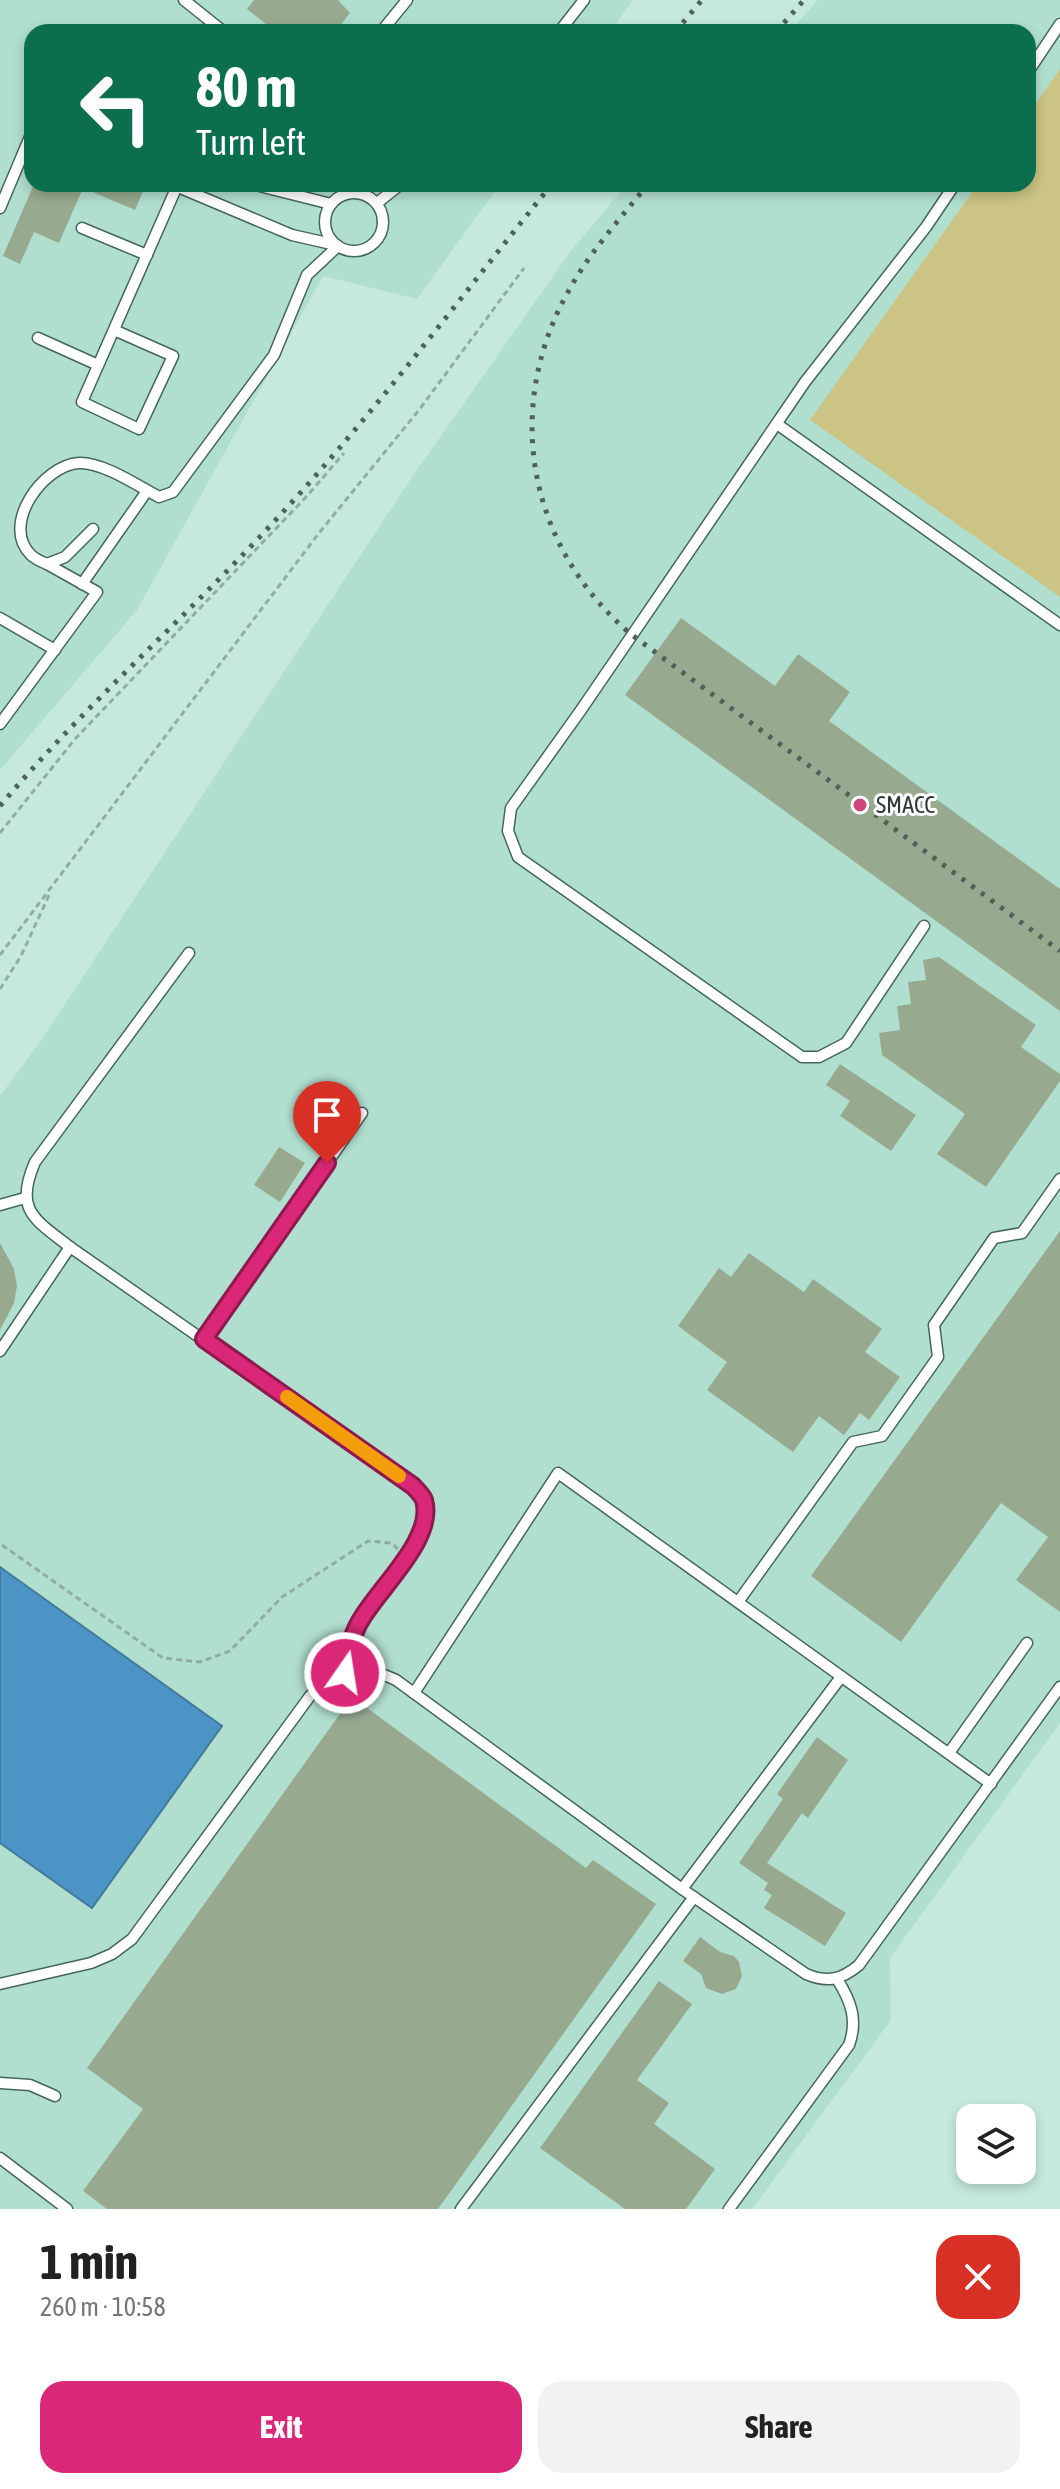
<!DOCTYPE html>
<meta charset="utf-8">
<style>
body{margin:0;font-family:"Asap Condensed",sans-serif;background:#f2f2f2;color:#222;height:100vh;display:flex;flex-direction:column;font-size:30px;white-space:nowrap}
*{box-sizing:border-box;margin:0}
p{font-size:26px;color:#767676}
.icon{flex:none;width:44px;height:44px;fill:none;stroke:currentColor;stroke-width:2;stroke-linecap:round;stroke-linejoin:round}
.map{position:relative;height:2209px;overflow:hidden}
.drawer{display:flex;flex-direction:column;background:#fff;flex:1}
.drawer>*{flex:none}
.guide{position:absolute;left:24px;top:24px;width:1012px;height:168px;border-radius:24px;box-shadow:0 4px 12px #0003;background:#0b6e4f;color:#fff;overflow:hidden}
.controls{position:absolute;left:956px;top:2104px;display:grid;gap:16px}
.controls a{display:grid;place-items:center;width:80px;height:80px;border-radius:16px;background:#fff;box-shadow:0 4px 12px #0003;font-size:40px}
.pin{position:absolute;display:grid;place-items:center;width:68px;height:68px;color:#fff;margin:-82px -34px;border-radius:50% 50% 50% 0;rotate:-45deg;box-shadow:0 0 8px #0007}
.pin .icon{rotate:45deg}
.me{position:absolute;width:88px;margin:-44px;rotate:13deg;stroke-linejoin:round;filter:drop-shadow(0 0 6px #0008)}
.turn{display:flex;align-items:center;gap:28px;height:168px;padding:0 40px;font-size:36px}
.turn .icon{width:104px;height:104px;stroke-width:2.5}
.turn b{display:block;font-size:56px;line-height:68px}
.round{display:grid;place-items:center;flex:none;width:84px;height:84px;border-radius:24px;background:#f2f2f2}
.headline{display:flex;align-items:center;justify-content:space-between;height:136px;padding:0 40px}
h1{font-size:48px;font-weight:700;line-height:60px}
.action{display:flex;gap:16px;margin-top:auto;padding:16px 40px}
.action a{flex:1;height:92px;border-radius:24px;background:#db2777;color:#fff;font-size:32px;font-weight:700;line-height:92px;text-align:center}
.action a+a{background:#f2f2f2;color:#222}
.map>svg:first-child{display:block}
.built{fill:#b1dfcf}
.green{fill:#cbc485}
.water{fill:#4c94c5;stroke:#437a9a;stroke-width:2}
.building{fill:#97aa90}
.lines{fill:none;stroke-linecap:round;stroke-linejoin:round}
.service-casing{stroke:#44665b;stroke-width:13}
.path{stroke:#90ada3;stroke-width:3;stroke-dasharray:6 4;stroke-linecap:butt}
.service{stroke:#fff;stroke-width:10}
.rail{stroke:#4e625b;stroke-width:5;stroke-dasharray:4 8;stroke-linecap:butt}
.route-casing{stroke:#8e194d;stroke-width:20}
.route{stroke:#db2777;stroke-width:14}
.slow{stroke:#f59e0b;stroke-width:14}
.poi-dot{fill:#cf457b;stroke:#fff;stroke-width:3}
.labels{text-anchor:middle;stroke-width:6;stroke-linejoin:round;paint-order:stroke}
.poi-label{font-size:24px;fill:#2d3c37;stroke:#fff;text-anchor:start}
</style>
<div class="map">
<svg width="1060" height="2209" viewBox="0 0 1060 2209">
<rect width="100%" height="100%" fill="#c5eadd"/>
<g class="built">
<path d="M0,0H633L610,32H32V184H500L417,299L323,276L137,610L0,770Z"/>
<path d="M818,0H1060V1723L890,1958L891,2020L752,2209H0V1096L40,1042L410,480L570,252L627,184H1028V32H789Z"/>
</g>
<path class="green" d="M1060,69V597L810,420L978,184H1028V114Z"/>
<path class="water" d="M0,1567L222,1726L92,1908L0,1843Z"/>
<g class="building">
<path d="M254,0H338L350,13L335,32H276L247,9Z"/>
<path d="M34,184H146L135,210L83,188L59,243L34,232L20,264L3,256Z"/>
<path d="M681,618L775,686L798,654L850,692L829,721L1060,889V1011L625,695Z"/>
<path d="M939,957L1036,1025L1021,1047L1060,1074V1081L986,1187L937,1154L965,1114L882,1055L879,1033L900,1030L897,1006L911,1004L908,982L926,980L923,960Z"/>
<path d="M840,1064L916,1115L891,1151L840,1116L850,1101L826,1085Z"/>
<path d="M279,1147L305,1163L280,1202L254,1185Z"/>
<path d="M1060,1231V1612L1016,1580L1048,1537L1001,1503L901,1642L811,1576Z"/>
<path d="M0,1243L14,1269L17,1286L14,1303L0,1330Z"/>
<path d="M749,1253L804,1292L813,1279L882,1329L865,1352L900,1377L869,1420L860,1413L844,1435L819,1416L793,1452L707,1390L727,1362L678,1326L719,1268L731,1277Z"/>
<path d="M352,1697L586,1868L593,1860L656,1904L438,2209H107L83,2191L143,2109L87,2068Z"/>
<path d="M817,1737L848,1760L808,1818L802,1813L767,1863L846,1913L825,1946L764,1908L772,1895L764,1890L768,1883L739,1863L783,1799L777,1794Z"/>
<path d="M700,1937L720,1952L734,1956L739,1962L742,1976L736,1989L722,1994L706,1988L701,1974L683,1961Z"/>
<path d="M659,1981L692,2004L637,2080L669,2103L654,2124L715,2169L686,2209H625L540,2148Z"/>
</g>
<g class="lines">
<defs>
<g id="service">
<path d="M184,0L224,32"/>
<path d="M381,32L407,0"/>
<path d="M559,32L584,0"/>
<path d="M1028,72L1060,24"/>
<path d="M252,184L331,204"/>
<path d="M178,187L292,235L336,245"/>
<circle cx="354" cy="222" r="29"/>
<path d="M377,203L401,184"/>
<path d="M0,208L32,132"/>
<path d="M82,228L147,255"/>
<path d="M114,330L173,356L139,429L82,402L178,184"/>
<path d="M38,338L98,365"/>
<path d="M777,424L1060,625"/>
<path d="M93,529L65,557L47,564C42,562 35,559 31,555C0,525 43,465 79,463C103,462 138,486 159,497L173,492L274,355L307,275L338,246"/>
<path d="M82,584L147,491"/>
<path d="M0,618L55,650"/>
<path d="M0,724L97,592L47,564"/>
<path d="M924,926L846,1043L819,1057H802L518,857L508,831L511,808L581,710L805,382L926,227L955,184"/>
<path d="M189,953L35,1162C14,1210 34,1219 70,1247L413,1486C417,1490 422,1495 424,1500C436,1539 374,1592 358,1625C350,1640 348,1657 345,1673"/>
<path d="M0,1205L25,1198"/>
<path d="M204,1339L362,1113"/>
<path d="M0,1351L70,1247"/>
<path d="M738,1602L853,1442L882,1436L938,1357L934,1325L994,1238L1022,1233L1060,1179"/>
<path d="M414,1693L558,1473L991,1784"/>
<path d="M949,1753L1027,1643"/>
<path d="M682,1889L841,1677"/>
<path d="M0,1984L91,1963L112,1954L132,1939L310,1696C339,1671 360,1663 396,1680L682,1889L806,1974C827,1983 841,1980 859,1965L1060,1687"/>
<path d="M0,2083L30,2085L55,2096"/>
<path d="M0,2158L67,2209"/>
<path d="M461,2209L694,1897"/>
<path d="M729,2209L849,2045C858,2020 851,2001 837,1979"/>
</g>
</defs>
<use href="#service" class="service-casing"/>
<g class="path">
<path d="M0,833L75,739L307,496L344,453"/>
<path d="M0,955L319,533L419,410L524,268"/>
<path d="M0,989L21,956L50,893"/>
<path d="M2,1545L163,1658L200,1662L230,1651L282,1597L368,1541L391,1543L398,1549"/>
</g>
<use href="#service" class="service"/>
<g class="rail">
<path d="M675,32L702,0"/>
<path d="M776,32L804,0"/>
<path d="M648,184C620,219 589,253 568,292C502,410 529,549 632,635L1060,951"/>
<path d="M0,806C83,707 182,621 270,526C371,418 459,299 552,184"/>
</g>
</g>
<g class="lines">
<defs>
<path id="route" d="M327,1163L204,1339L413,1486C417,1490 422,1495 424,1500C436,1540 374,1592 358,1625C350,1640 348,1657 345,1673"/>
</defs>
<use href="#route" class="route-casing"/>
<use href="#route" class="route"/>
<path class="slow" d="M287,1397L399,1476"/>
</g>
<circle class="poi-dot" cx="860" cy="805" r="8"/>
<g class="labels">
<g class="poi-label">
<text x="876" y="813">SMACC</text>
</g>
</g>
</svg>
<div class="controls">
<a><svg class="icon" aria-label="layers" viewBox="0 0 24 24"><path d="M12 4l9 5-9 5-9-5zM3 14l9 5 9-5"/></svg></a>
</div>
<div class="pin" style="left:327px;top:1163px;background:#d93025"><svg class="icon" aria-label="arrive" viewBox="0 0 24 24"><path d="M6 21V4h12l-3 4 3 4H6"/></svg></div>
<svg class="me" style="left:345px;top:1673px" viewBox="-20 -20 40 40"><circle r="17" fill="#db2777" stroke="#fff" stroke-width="3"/><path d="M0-11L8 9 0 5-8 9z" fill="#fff"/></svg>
<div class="guide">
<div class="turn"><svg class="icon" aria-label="left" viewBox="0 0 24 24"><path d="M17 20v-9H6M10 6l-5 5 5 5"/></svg><div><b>80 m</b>Turn left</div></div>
</div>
</div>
<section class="drawer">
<div class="headline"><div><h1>1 min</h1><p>260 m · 10:58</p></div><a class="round" style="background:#d93025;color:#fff"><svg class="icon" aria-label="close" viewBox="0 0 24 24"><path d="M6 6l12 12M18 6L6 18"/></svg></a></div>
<div class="action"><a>Exit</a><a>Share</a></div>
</section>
